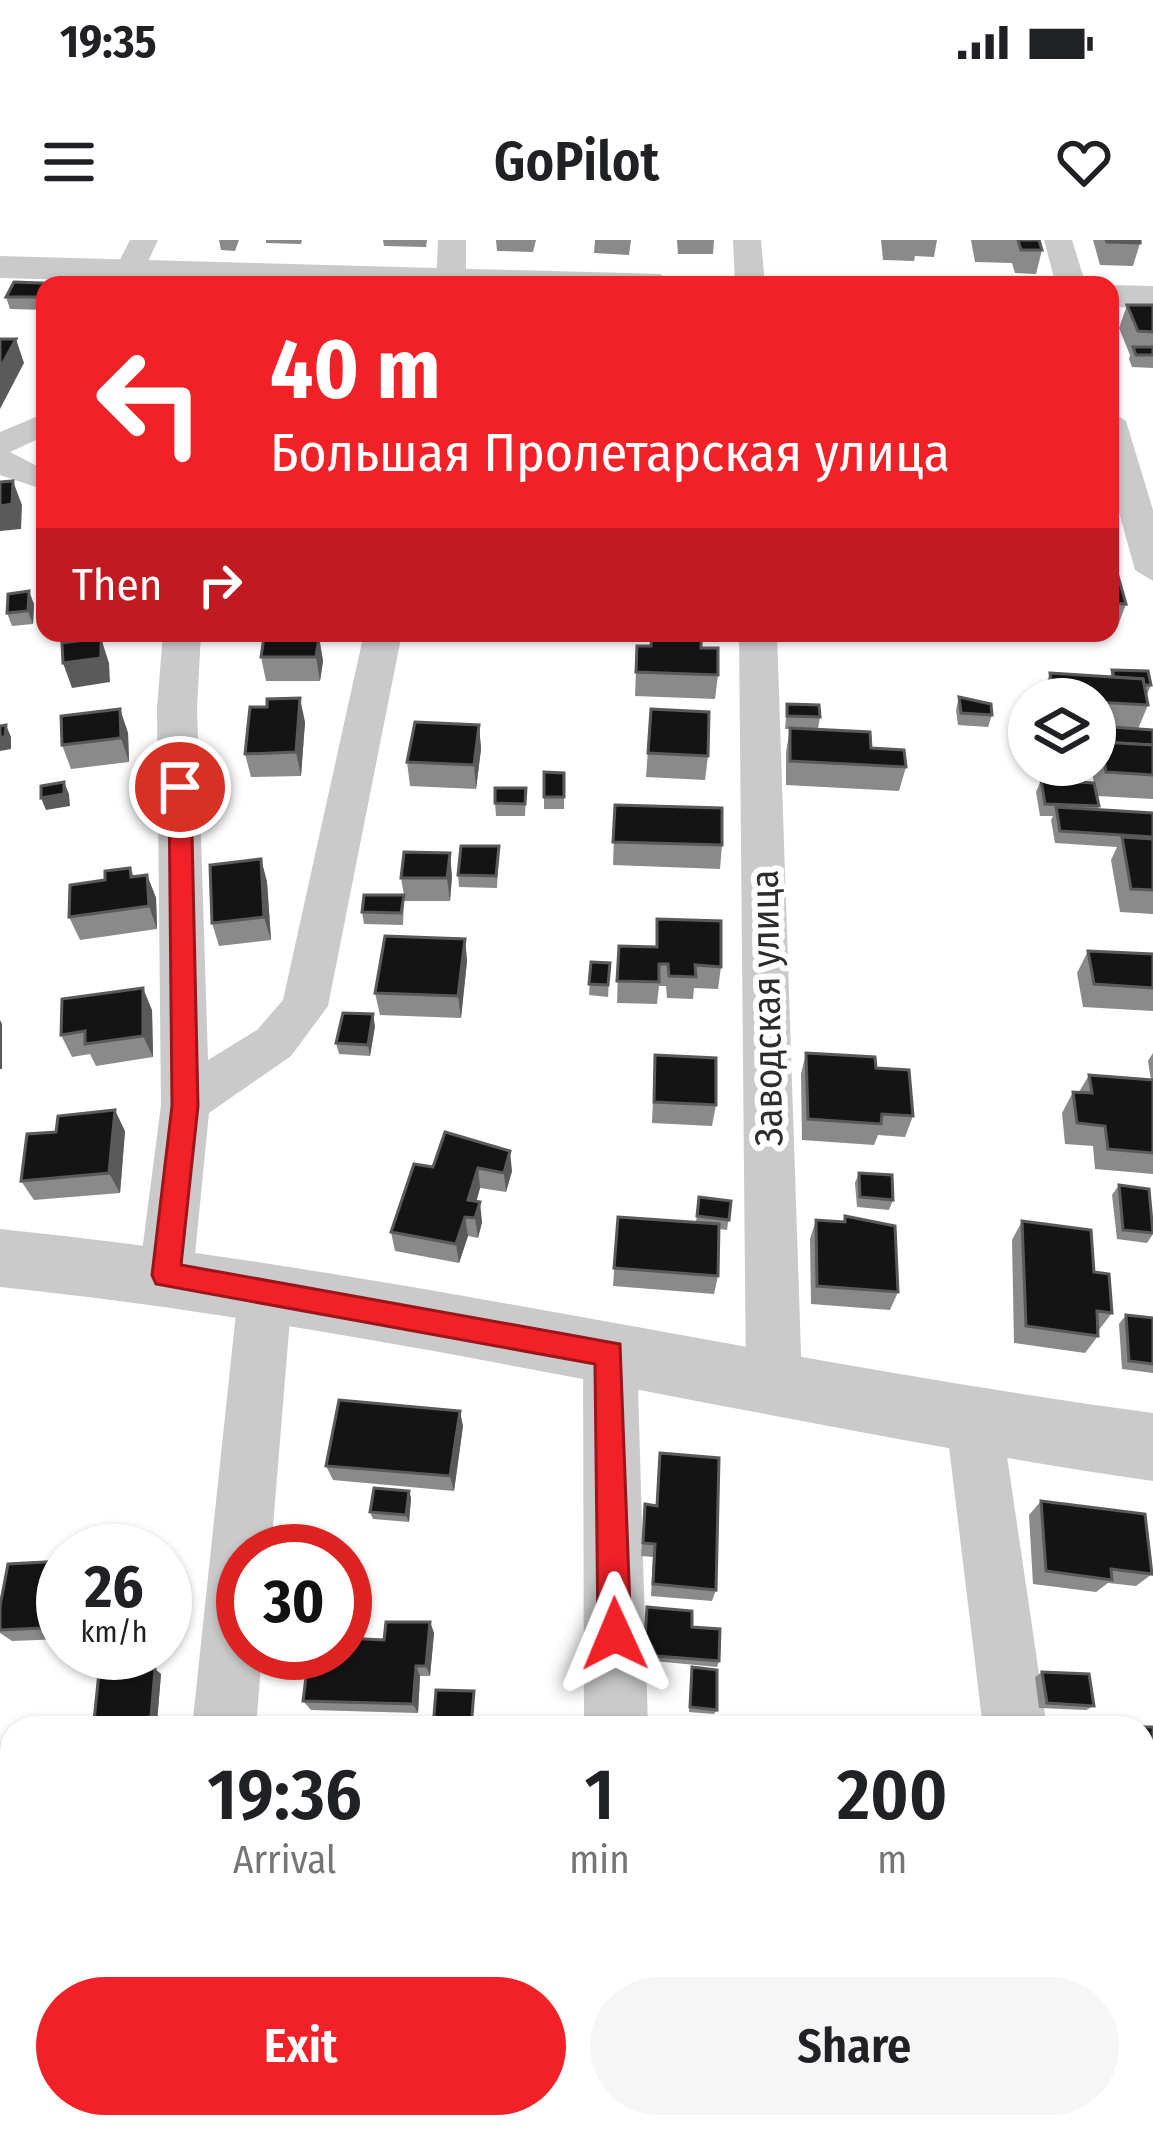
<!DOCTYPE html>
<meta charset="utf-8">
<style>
body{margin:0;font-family:"Fira Sans Condensed",sans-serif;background:#f6f6f6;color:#202124;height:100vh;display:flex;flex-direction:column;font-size:45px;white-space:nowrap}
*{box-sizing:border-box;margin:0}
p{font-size:39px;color:#757577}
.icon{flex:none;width:66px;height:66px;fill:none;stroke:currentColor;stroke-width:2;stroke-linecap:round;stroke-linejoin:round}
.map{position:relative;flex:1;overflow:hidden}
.side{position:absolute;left:0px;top:1476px;width:1155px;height:423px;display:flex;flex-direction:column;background:#fff;border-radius:36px 36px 0 0;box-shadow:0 3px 9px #0004}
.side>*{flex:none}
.top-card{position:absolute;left:36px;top:36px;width:1083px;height:366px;border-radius:24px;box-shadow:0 3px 9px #0004;background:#f22128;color:#fff;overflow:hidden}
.fabs{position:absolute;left:1008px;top:438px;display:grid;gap:24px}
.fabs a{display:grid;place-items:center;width:108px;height:108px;border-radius:50%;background:#fff;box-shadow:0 3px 9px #0004;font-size:60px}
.speed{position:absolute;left:36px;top:1284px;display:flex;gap:24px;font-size:60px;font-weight:700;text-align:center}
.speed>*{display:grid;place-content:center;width:156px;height:156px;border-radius:50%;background:#fff;box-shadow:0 3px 9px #0004;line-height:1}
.speed small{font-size:30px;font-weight:400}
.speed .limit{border:18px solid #d22;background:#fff;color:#111}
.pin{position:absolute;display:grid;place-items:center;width:102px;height:102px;color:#fff;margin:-51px;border:6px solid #fff;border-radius:50%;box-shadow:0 3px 12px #0007}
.me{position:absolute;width:132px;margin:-66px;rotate:359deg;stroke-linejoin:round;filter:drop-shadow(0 0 9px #0008)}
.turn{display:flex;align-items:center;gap:42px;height:252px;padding:0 36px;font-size:54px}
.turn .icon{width:156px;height:156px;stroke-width:2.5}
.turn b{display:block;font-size:84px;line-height:102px}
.then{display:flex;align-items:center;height:114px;padding:0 36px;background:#0003;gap:24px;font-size:45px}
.eta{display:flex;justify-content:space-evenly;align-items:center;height:204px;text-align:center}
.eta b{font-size:72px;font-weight:600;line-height:84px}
.action{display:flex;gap:24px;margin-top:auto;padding:24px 36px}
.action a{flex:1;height:138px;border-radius:72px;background:#f22128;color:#fff;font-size:48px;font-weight:600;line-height:138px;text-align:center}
.action a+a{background:#f6f6f6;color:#202124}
.status{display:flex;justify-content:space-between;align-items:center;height:84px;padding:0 60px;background:#fff;direction:ltr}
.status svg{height:33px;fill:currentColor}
header{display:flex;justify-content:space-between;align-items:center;height:156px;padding:0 36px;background:#fff;font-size:54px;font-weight:600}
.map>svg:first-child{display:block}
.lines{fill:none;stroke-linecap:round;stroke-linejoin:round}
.minor{fill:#cacaca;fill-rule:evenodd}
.tertiary{fill:#cacaca;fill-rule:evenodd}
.wall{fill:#8a8a8a}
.shaded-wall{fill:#5a5a5a}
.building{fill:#141414;stroke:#5a5a5a;stroke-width:3}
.route{fill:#f22128;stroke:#9d151a;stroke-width:3}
.labels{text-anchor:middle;stroke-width:12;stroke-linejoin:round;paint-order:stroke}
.street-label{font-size:39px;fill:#2d2d2d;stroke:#fff}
</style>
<div class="status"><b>19:35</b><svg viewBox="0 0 49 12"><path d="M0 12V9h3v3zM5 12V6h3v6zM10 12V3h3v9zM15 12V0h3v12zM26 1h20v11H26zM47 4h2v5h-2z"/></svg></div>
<header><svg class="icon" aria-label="menu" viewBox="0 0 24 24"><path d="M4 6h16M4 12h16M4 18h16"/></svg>GoPilot<svg class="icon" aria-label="heart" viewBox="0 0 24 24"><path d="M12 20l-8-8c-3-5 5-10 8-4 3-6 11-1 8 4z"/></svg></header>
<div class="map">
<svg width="1153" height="1897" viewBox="0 0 1153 1897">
<rect width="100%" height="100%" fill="#fff"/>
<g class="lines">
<g class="minor">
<path d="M130,0H158L137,45H107Z"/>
<path d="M438,0H466V45H436Z"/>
<path d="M733,0H761L765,45H735Z"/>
<path d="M1044,0H1072L1086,45H1056Z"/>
<path d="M1110,171L1126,181L1153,270V341L1135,330L1110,240Z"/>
<path d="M45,173V196L10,212L45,230V250L0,235V192Z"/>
<path d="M163,393H201L197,468L208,820L257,790L283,760L364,393H402L328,766L291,816L209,873L193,1035L185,1052L166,1058L147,1052L139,1035L161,865L157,468Z"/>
<path d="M739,393H777L802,1143L794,1161L774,1169L754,1161L746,1143Z"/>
<path d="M265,1030L284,1037L292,1054L271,1311H243V1413H262L256,1488H192L238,1054L246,1037Z"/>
<path d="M610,1088L629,1095L637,1113L648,1488H584L583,1113L591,1095Z"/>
<path d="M974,1155L994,1163L1002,1182L1047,1488H983L946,1182L954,1163Z"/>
<path d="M149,1887H223L222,1897H148Z"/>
<rect x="587" y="1887" width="74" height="10"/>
<path d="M1031,1887H1105L1106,1897H1032Z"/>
</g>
<g class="tertiary">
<path d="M0,16L660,34L678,45H267L0,38Z"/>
<path d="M1110,45L1153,46V68L1110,67Z"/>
<path d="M0,989C387,1028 767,1121 1153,1173V1241C767,1185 388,1087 0,1047Z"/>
</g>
</g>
<g class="wall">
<path d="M219,0H239L235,11L221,10Z"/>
<path d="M266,0H302L301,4L266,3Z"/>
<path d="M383,0H427L426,7L384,6Z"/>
<path d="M496,0H536L533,12L497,11Z"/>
<path d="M595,0H631L629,15L594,13Z"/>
<path d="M677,0H714L713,14H678Z"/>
<path d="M881,0H937L934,17L915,16L914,21L883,20Z"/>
<path d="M971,0H1039L1042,10L1036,34L1015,33L1012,23L975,22Z"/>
<path d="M1093,0H1141L1133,26L1100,25Z"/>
<path d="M14,42L70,44L71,45H45V70L10,69L6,57Z"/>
<path d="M1127,65H1153V128L1132,127L1129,119L1130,115L1119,88Z"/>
<path d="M1110,329L1126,364L1117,388H1110Z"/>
<path d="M34,364L33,384L12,386L7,373Z"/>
<path d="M252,393H279V396H253Z"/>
<path d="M319,397L323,421L320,441H266L261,417Z"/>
<path d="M637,406L701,408L718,435L715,459L635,456Z"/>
<path d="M1112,430L1151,445L1146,457L1148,465L1138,489L1153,490V559L1097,556L1099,566L1097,570L1153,573V674L1120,672L1111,620L1117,607L1055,603L1051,580L1053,576H1040L1036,552L1041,540L1094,543L1091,526L1095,525V517L1101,502L1107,503V499L1112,488L1095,487V459H1041L1050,433L1110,437Z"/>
<path d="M959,457L992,475L988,487L958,485L956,470Z"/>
<path d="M787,464L820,477L818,489L871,508L906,527L899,551L786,545V512L790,489H785Z"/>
<path d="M120,469L128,493L129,522L71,529L62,505Z"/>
<path d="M651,469L708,516L705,540L646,537Z"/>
<path d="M305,482L301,536L251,537L245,514Z"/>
<path d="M479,485L481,509L476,549L410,546L407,522Z"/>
<path d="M544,532L564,533V569H544Z"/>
<path d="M526,548L525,576H496L495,563Z"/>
<path d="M615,565L722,605L720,629L613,625Z"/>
<path d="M499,606L497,648L459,647L458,635Z"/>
<path d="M261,619L267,642L271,700L219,706L212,683Z"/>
<path d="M130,628L134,637L147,635L156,658L157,689L80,700L69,677L105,640Z"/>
<path d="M452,636L450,661H404L403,685L364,684L362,672L404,655L401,638Z"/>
<path d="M657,679L721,727L718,749L694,748L693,759L667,758L666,746H659L657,764L617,763L619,706L656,707Z"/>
<path d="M465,699L467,721L461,778L380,775L375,753Z"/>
<path d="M1088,711L1153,714V771L1083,767L1077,733Z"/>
<path d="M591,722L610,723L608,757L589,755Z"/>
<path d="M152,770L153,817L96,826L90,814L72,817L61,795Z"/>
<path d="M375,786L370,816L339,814L336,803Z"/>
<path d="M806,813L913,876L905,897L878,895L874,905L802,900L801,834Z"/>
<path d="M1153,813V934L1095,929L1093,906L1065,904L1062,873L1073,852H1079L1089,835L1151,840L1148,821Z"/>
<path d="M655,815L716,865L712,886L652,883Z"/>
<path d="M125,891L120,953L34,960L21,941Z"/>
<path d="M433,927L512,931L506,952L480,948L476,962L482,982L478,998L468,996L459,1023L395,1011L391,992Z"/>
<path d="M859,933L893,960L889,970L857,967L855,943Z"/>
<path d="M1119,945L1153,986V994L1147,1003L1117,999L1112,955Z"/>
<path d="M699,957L731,961L727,990L719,989L718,1036L714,1054L613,1046L618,977L696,982Z"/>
<path d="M845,976L898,1052L890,1070L811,1064L810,999L816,980L843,982Z"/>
<path d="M1022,981L1094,1032L1112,1073L1098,1091V1096L1085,1113L1014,1103L1012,1000Z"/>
<path d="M1126,1075L1153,1078V1133L1122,1129L1119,1084Z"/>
<path d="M463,1186L454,1251L333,1240L326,1226Z"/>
<path d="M660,1213L716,1350L712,1361L651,1356L653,1317L641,1316L645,1264L656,1266Z"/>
<path d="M409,1251L411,1258L409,1282L373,1279L370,1272Z"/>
<path d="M1041,1261L1152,1334L1136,1346L1108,1343L1096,1352L1033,1344L1029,1275Z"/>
<path d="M63,1321V1399L12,1401L0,1393V1366Z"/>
<path d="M647,1367L692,1387L719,1421L717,1427L643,1420Z"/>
<path d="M430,1382L434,1393L430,1436H420L418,1473L311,1470L303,1461L384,1400Z"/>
<path d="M692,1427L717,1470L714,1474L689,1472Z"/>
<path d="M155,1429L161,1434L157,1482L101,1486L94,1481Z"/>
<path d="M1042,1432L1094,1466L1086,1470L1039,1468L1035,1437Z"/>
</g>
<g class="shaded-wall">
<path d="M16,99L24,123L0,169V128Z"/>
<path d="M13,241L22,265L21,289L0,291V266Z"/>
<path d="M29,351L34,364L33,384L28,371Z"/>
<path d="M319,397L323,421L320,441L316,417Z"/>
<path d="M101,398L109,423L110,442L72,448L63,423Z"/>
<path d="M300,458L305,482L301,536L296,512Z"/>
<path d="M120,469L128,493L129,522L121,498Z"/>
<path d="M6,485L11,497V509L0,511V497Z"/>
<path d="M479,485L481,509L476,549L474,525Z"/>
<path d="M64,542L69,554L70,566L46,570L41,558Z"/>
<path d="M450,613L452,636L450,661L447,638Z"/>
<path d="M261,619L267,642L271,700L264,677Z"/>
<path d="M147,635L156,658L157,689L149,666Z"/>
<path d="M465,699L467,721L461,778L458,756Z"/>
<path d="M143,748L152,770L153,817L143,796Z"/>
<path d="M373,774L375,786L370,816L368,805Z"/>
<path d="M0,780L2,784V829H0Z"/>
<path d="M115,870L125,891L120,953L109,933Z"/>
<path d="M510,911L512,931L506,952L504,933Z"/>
<path d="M478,928L480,948L471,980L468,960Z"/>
<path d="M480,962L482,982L478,998L475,978Z"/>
<path d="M465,977L468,996L459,1023L456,1004Z"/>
<path d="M460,1171L463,1186L454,1251L450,1236Z"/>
<path d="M409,1251L411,1258L409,1282L406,1275Z"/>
<path d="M430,1382L434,1393L430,1436L426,1426Z"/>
<path d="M416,1426L420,1436L418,1473L413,1464Z"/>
<path d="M155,1429L161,1434L157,1482L151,1477Z"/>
</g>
<g class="building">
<path d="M1018,0H1039L1042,10H1021Z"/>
<path d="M1106,0H1140V3L1107,2Z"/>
<path d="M131,38L191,40L189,45H128Z"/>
<path d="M204,40L254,41L253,45H202Z"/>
<path d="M362,41L402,42L401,45H361Z"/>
<path d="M14,42L70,44L45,45V57H6Z"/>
<path d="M1127,65H1153V92L1138,91Z"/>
<path d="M0,99H16L0,128Z"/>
<path d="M1133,107H1153V115H1136Z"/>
<path d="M13,241L12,264L0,266V242Z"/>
<path d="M1110,329H1116L1126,364L1110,363Z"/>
<path d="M29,351L28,371L7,373L8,354Z"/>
<path d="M652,394L701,396V408H718V435L636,432L637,406H651Z"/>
<path d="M264,397H319L316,417H261Z"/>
<path d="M101,398V418L63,423L62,403Z"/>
<path d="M1112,430L1148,431L1151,445H1144L1143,439L1114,437Z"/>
<path d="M1050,433L1143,439L1148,465L1095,462V459H1053Z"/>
<path d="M959,457L991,464L992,475L961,473Z"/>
<path d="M300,458L296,512L245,514L250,467H267V459Z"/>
<path d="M787,464L819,465L820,477L787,476Z"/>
<path d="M120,469L121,498L62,505L61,476Z"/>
<path d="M651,469L709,472L708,516L648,513Z"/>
<path d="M415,482L479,485L474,525L407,522Z"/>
<path d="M6,485L5,497H0V486Z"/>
<path d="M1112,487L1153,490V505L1115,503Z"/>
<path d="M790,488L870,492L871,508L904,510L906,527L790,521Z"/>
<path d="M1101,502L1153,505V535L1106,532Z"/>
<path d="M544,532L564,533V557H544Z"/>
<path d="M1041,540L1094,543L1099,566L1045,564Z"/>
<path d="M64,542V554L41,558V546Z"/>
<path d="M495,548H526L525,564L495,563Z"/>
<path d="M615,565L722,568V605L613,602Z"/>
<path d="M1056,567L1153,573V597L1060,591Z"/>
<path d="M1122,597L1153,599V650L1131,649Z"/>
<path d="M461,606H499L496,636L458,635Z"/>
<path d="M404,612L450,613L447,638H401Z"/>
<path d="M261,619L264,677L212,683L210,625Z"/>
<path d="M130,628L131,637L147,635L149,666L69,677L70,645L105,640V631Z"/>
<path d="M364,655H404L401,673L362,672Z"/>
<path d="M657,679L721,681V727L695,725L696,737L669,736L668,724H659V742L617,741L619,706L657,707Z"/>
<path d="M385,696L465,699L458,756L375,753Z"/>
<path d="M1088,711L1153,714V748L1094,744Z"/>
<path d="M591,722L610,723L608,745L589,744Z"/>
<path d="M143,748V796L85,804V791L61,795L62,759Z"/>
<path d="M343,773L373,774L368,805L336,803Z"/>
<path d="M806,813L875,817L876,828L909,830L913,876L882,874L881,884L808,879Z"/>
<path d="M655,815L716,818V865L654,862Z"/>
<path d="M1089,835L1153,840V913L1108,909L1105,886L1077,883L1073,852L1092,853Z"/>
<path d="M115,870L109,933L21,941L27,894L56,892L58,876Z"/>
<path d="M445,892L510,911L504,933L478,928L468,960L480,962L475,978L465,977L456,1004L391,992L414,924L433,927Z"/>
<path d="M859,933L892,935L893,960L860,957Z"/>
<path d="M1119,945L1149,949L1153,993L1123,990Z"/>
<path d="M699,957L731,961L729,980L697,976Z"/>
<path d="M845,976L895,986L898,1052L817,1046L816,980L845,982Z"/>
<path d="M618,977L719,984L718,1036L614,1028Z"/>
<path d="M1022,981L1091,990L1094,1032L1109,1034L1112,1073L1097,1071L1098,1096L1026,1086Z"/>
<path d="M1126,1075L1153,1078V1124L1129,1121Z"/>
<path d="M339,1160L460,1171L450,1236L326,1226Z"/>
<path d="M660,1213L719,1218L716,1350L653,1344L655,1304L643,1303L645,1264L657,1266Z"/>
<path d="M374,1248L409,1251L406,1275L370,1272Z"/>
<path d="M1041,1261L1145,1274L1152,1334L1111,1329L1112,1340L1046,1331Z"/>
<path d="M63,1321V1387L0,1390V1366L8,1324Z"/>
<path d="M647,1367L692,1371V1387L720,1389L719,1421L644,1415Z"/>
<path d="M386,1382H430L426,1426H416L413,1464L303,1461L309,1413H345V1398L384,1400Z"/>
<path d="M692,1427L717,1430V1470L690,1467Z"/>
<path d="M155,1429L151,1477L94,1481L99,1432Z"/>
<path d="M1042,1432L1089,1434L1094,1466L1047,1463Z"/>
<path d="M436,1450L474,1451L471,1488H433Z"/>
<path d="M1088,1487H1153V1610H1143V1488Z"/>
<path d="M12,1606V1676L0,1677V1607Z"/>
<path d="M1143,1717L1148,1748L1143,1747Z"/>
<path d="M12,1783V1887H73L72,1889L0,1896V1809L3,1784Z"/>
<path d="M1143,1822H1153V1892L1136,1891V1887H1143Z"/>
</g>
<path class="route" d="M180,540L191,547L198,866L181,1025L620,1104L631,1394L626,1406L615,1411L603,1406L598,1394L595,1124L156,1044L152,1035L172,866L169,547Z"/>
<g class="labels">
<g class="street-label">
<text transform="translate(766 768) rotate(-91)" y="14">Заводская улица</text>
</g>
</g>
</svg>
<div class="fabs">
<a><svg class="icon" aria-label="layers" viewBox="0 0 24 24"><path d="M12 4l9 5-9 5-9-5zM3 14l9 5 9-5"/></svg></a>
</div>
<div class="speed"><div>26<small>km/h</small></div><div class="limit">30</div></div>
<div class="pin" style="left:180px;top:547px;background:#d93025"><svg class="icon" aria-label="arrive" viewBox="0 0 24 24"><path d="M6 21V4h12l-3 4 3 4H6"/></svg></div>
<svg class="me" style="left:615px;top:1394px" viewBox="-20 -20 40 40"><path d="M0-17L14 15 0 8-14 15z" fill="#f22128" stroke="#fff" stroke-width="4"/></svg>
<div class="top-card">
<div class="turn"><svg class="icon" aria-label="left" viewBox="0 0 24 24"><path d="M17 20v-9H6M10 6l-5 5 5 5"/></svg><div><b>40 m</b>Большая Пролетарская улица</div></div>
<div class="then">Then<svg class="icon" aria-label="right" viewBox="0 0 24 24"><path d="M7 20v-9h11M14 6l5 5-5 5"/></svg></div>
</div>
<section class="side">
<div class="eta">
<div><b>19:36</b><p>Arrival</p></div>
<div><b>1</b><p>min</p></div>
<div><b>200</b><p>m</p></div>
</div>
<div class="action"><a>Exit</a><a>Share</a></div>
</section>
</div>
